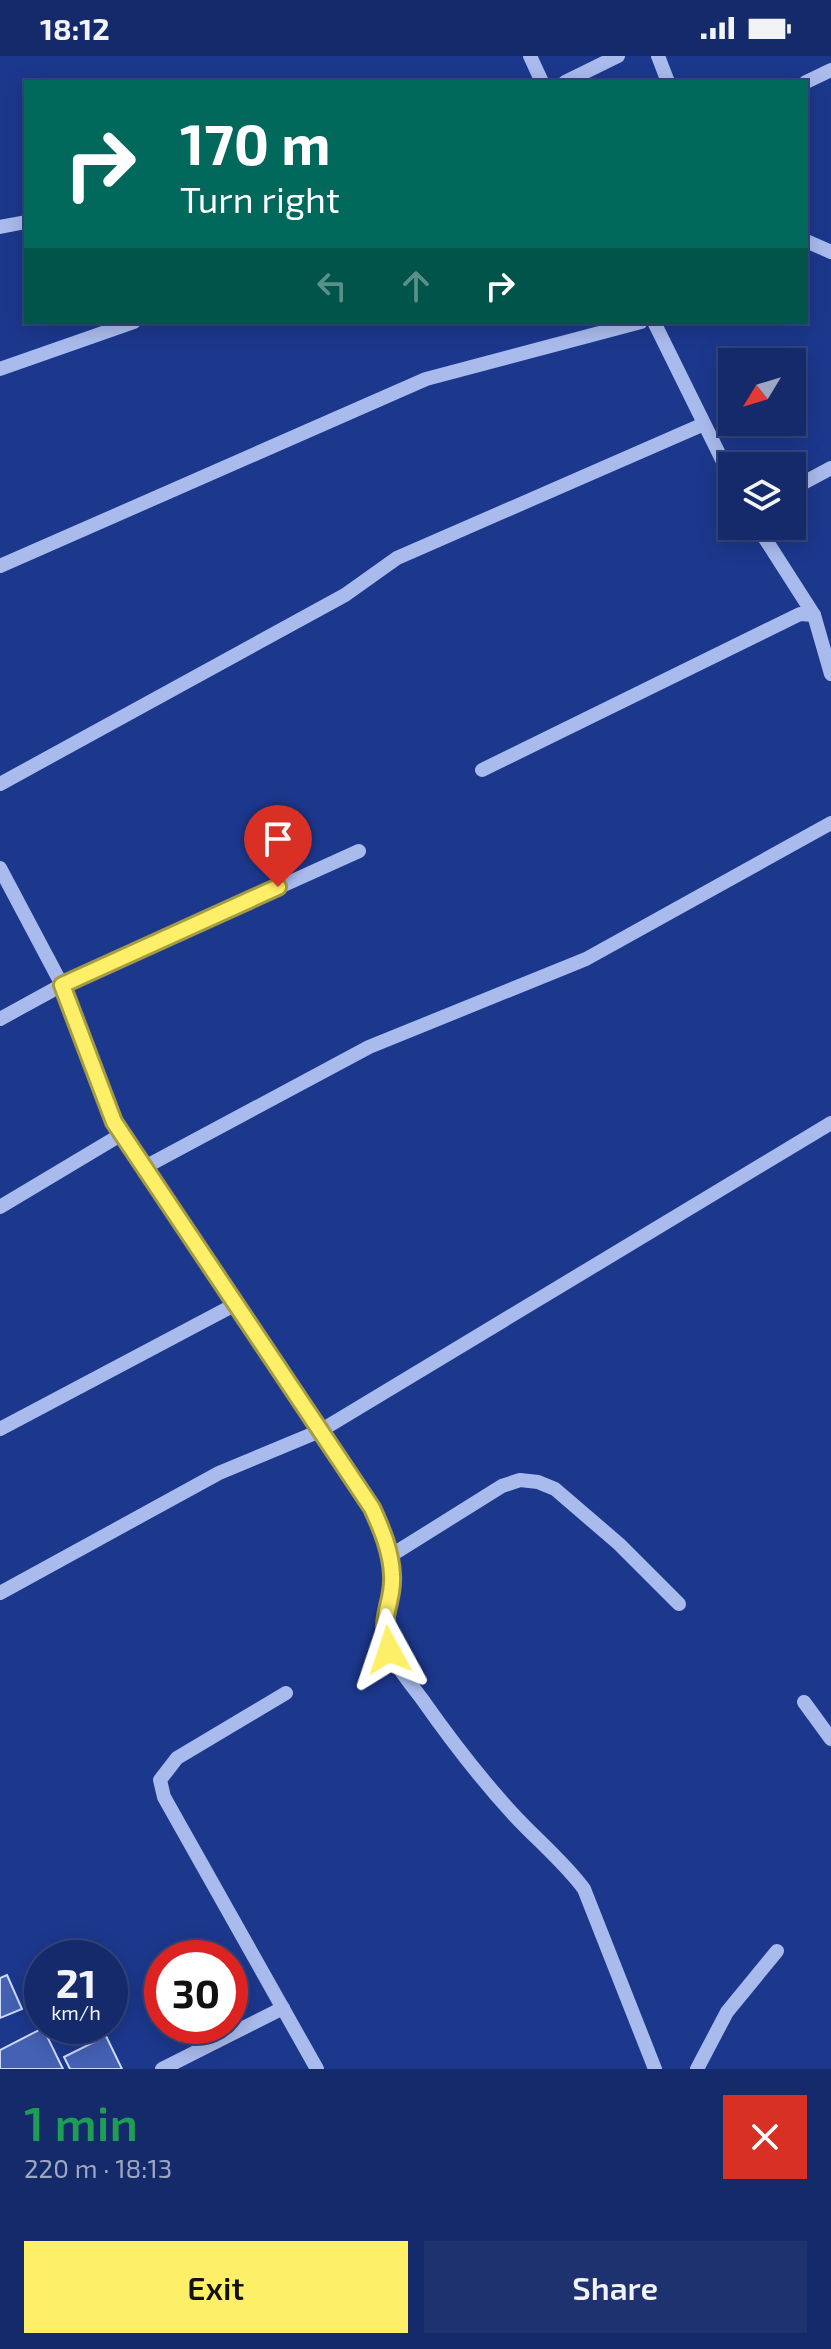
<!DOCTYPE html>
<meta charset="utf-8">
<style>
body{margin:0;font-family:"Exo 2",sans-serif;background:#1e3270;color:#f1f3f6;height:100vh;display:flex;flex-direction:column;font-size:30px;white-space:nowrap}
*{box-sizing:border-box;margin:0}
p{font-size:26px;color:#9da7c1}
.icon{flex:none;width:44px;height:44px;fill:none;stroke:currentColor;stroke-width:2;stroke-linecap:round;stroke-linejoin:round}
.map{position:relative;height:2013px;overflow:hidden}
.drawer{display:flex;flex-direction:column;background:#152a6a;flex:1}
.drawer>*{flex:none}
.banner{position:absolute;left:24px;top:24px;width:784px;height:244px;border-radius:0px;box-shadow:0 4px 20px #0003,0 0 0 2px #34467e;background:#00695c;color:#fff;overflow:hidden}
.needle{width:52px;rotate:232deg}
.tools{position:absolute;left:718px;top:292px;display:grid;gap:16px}
.tools a{display:grid;place-items:center;width:88px;height:88px;border-radius:0px;background:#152a6a;box-shadow:0 4px 20px #0003,0 0 0 2px #34467e;font-size:40px}
.speed{position:absolute;left:24px;top:1884px;display:flex;gap:16px;font-size:40px;font-weight:700;text-align:center}
.speed>*{display:grid;place-content:center;width:104px;height:104px;border-radius:50%;background:#152a6a;box-shadow:0 4px 20px #0003,0 0 0 2px #34467e;line-height:1}
.speed small{font-size:20px;font-weight:400}
.speed .limit{border:12px solid #d22;background:#fff;color:#111}
.pin{position:absolute;display:grid;place-items:center;width:68px;height:68px;color:#fff;margin:-82px -34px;border-radius:50% 50% 50% 0;rotate:-45deg;box-shadow:0 0 8px #0007}
.pin .icon{rotate:45deg}
.me{position:absolute;width:88px;margin:-44px;rotate:355deg;stroke-linejoin:round;filter:drop-shadow(0 0 6px #0008)}
.turn{display:flex;align-items:center;gap:28px;height:168px;padding:0 24px;font-size:36px}
.turn .icon{width:104px;height:104px;stroke-width:2.5}
.turn b{display:block;font-size:56px;line-height:68px}
.lanes{display:flex;align-items:center;height:76px;padding:0 24px;background:#0003;justify-content:center;gap:40px;direction:ltr}
.lanes .off{opacity:.35}
.round{display:grid;place-items:center;flex:none;width:84px;height:84px;border-radius:0px;background:#1e3270}
.overview{display:flex;align-items:center;justify-content:space-between;height:136px;padding:0 24px}
h1{font-size:48px;font-weight:600;line-height:60px;color:#1e9e55}
.button{display:flex;gap:16px;margin-top:auto;padding:16px 24px}
.button a{flex:1;height:92px;border-radius:0px;background:#fdef67;color:#111;font-size:32px;font-weight:600;line-height:92px;text-align:center}
.button a+a{background:#1e3270;color:#f1f3f6}
.status{display:flex;justify-content:space-between;align-items:center;height:56px;padding:0 40px;background:#152a6a;direction:ltr}
.status svg{height:22px;fill:currentColor}
.map>svg:first-child{display:block}
.building{fill:#4461b4;stroke:#cedaf9;stroke-width:2}
.lines{fill:none;stroke-linecap:round;stroke-linejoin:round}
.minor{stroke:#a9bbed;stroke-width:14}
.route-casing{stroke:#a49b43;stroke-width:20}
.route{stroke:#fdef67;stroke-width:14}
</style>
<div class="status"><b>18:12</b><svg viewBox="0 0 49 12"><path d="M0 12V9h3v3zM5 12V6h3v6zM10 12V3h3v9zM15 12V0h3v12zM26 1h20v11H26zM47 4h2v5h-2z"/></svg></div>
<div class="map">
<svg width="831" height="2013" viewBox="0 0 831 2013">
<rect width="100%" height="100%" fill="#1c388d"/>
<g class="building">
<path d="M7,1919L22,1953L0,1962V1922Z"/>
<path d="M49,1970H82L58,1985Z"/>
<path d="M43,1972L63,2013H0V1994Z"/>
<path d="M106,1980L122,2013H70L64,2001Z"/>
</g>
<g class="lines">
<g class="minor">
<path d="M530,0L542,26"/>
<path d="M658,0L668,26"/>
<path d="M565,26L618,0"/>
<path d="M806,26L831,14"/>
<path d="M0,171L26,166"/>
<path d="M806,185L831,196"/>
<path d="M654,266L732,424"/>
<path d="M0,313L134,266"/>
<path d="M792,433L831,412"/>
<path d="M757,470L814,559L831,618"/>
<path d="M0,510L426,323L641,266"/>
<path d="M482,714L800,558L814,559"/>
<path d="M0,728L345,539L397,502L704,368"/>
<path d="M0,812L62,929L114,1066L320,1375L831,1067"/>
<path d="M0,963L62,929L359,795"/>
<path d="M145,1111L369,991L586,903L831,767"/>
<path d="M0,1151L122,1078"/>
<path d="M0,1373L236,1248"/>
<path d="M390,1500L502,1430L520,1424L538,1426L555,1433L619,1488L679,1548"/>
<path d="M0,1537L219,1417L320,1375C349,1418 392,1465 392,1520C393,1546 378,1566 389,1592C396,1611 410,1627 422,1643C450,1683 480,1722 513,1758C537,1784 563,1805 584,1833L655,2013"/>
<path d="M286,1637L177,1702L160,1724L164,1741L317,2013"/>
<path d="M804,1646L831,1683"/>
<path d="M162,2013L283,1952"/>
<path d="M697,2013L727,1956L777,1895"/>
</g>
</g>
<g class="lines">
<defs>
<path id="route" d="M278,831L62,929L114,1066L372,1452C382,1474 391,1495 392,1519C394,1548 378,1559 389,1594"/>
</defs>
<use href="#route" class="route-casing"/>
<use href="#route" class="route"/>
</g>
</svg>
<div class="tools">
<a><svg class="needle" viewBox="-14 -14 28 28"><path d="M0-13l5 13h-10z" fill="#e53935"/><path d="M0 13l5-13h-10z" fill="#9da7c1"/></svg></a>
<a><svg class="icon" aria-label="layers" viewBox="0 0 24 24"><path d="M12 4l9 5-9 5-9-5zM3 14l9 5 9-5"/></svg></a>
</div>
<div class="speed"><div>21<small>km/h</small></div><div class="limit">30</div></div>
<div class="pin" style="left:278px;top:831px;background:#d93025"><svg class="icon" aria-label="arrive" viewBox="0 0 24 24"><path d="M6 21V4h12l-3 4 3 4H6"/></svg></div>
<svg class="me" style="left:389px;top:1594px" viewBox="-20 -20 40 40"><path d="M0-17L14 15 0 8-14 15z" fill="#fdef67" stroke="#fff" stroke-width="4"/></svg>
<div class="banner">
<div class="turn"><svg class="icon" aria-label="right" viewBox="0 0 24 24"><path d="M7 20v-9h11M14 6l5 5-5 5"/></svg><div><b>170 m</b>Turn right</div></div>
<div class="lanes"><svg class="icon off" aria-label="left" viewBox="0 0 24 24"><path d="M17 20v-9H6M10 6l-5 5 5 5"/></svg><svg class="icon off" aria-label="ahead" viewBox="0 0 24 24"><path d="M12 20V5M6 11l6-6 6 6"/></svg><svg class="icon" aria-label="right" viewBox="0 0 24 24"><path d="M7 20v-9h11M14 6l5 5-5 5"/></svg></div>
</div>
</div>
<section class="drawer">
<div class="overview"><div><h1>1 min</h1><p>220 m · 18:13</p></div><a class="round" style="background:#d93025;color:#fff"><svg class="icon" aria-label="close" viewBox="0 0 24 24"><path d="M6 6l12 12M18 6L6 18"/></svg></a></div>
<div class="button"><a>Exit</a><a>Share</a></div>
</section>
